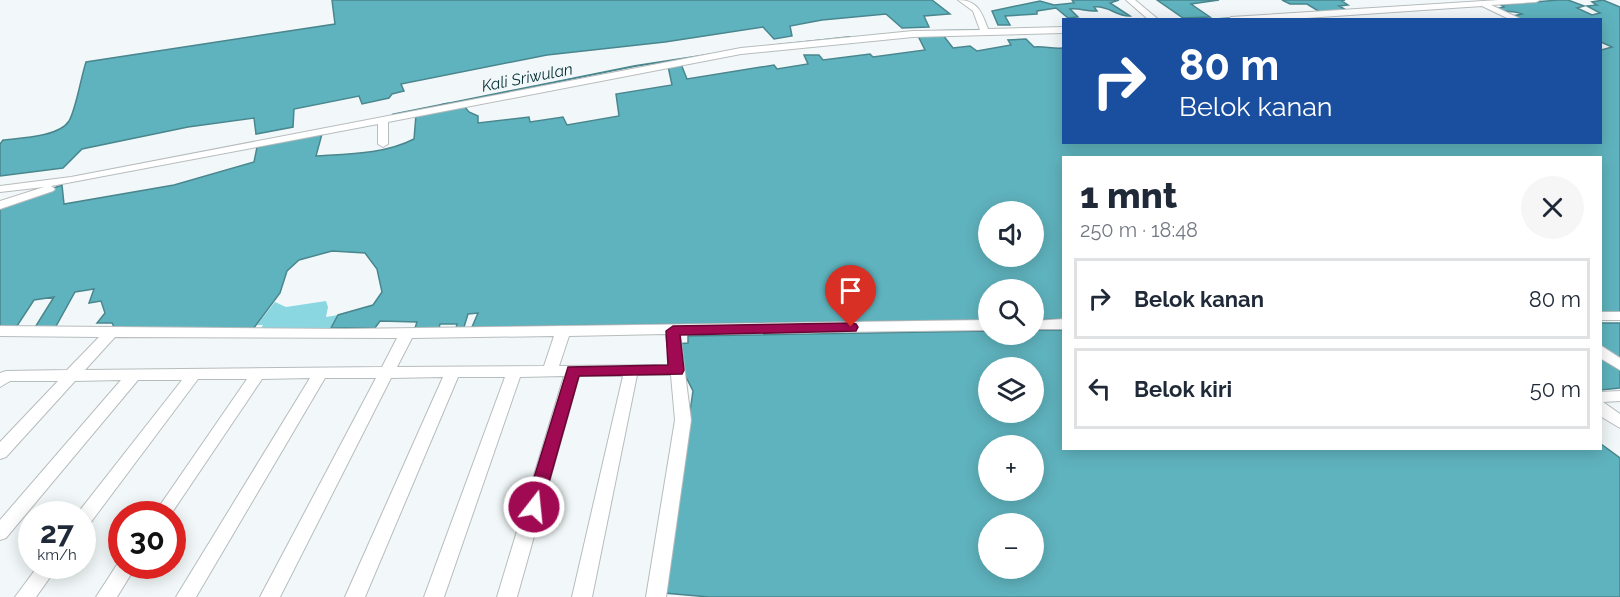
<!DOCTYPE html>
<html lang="id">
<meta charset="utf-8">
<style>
body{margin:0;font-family:Raleway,sans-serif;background:#f6f6f7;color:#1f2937;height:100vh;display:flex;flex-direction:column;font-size:22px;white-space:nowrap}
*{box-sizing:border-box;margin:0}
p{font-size:20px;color:#747a83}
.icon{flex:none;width:33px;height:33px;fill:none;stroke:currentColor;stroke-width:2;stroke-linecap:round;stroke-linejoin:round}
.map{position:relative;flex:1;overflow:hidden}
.panel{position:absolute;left:1062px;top:156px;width:540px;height:294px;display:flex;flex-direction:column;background:#fff;border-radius:0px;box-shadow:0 3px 15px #0003}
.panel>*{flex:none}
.top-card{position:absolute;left:1062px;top:18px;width:540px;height:126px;border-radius:0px;box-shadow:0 3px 15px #0003;background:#1a4fa0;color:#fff;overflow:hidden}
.fabs{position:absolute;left:978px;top:201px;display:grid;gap:12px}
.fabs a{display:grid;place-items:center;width:66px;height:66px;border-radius:50%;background:#fff;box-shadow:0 3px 15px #0003;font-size:30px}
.speed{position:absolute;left:18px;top:501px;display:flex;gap:12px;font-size:30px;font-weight:700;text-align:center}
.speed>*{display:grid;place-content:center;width:78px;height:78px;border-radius:50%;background:#fff;box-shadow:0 3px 15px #0003;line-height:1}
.speed small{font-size:15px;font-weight:400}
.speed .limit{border:9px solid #d22;background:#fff;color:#111}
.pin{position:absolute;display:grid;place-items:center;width:51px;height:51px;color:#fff;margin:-62px -26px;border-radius:50% 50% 50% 0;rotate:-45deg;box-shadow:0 0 6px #0007}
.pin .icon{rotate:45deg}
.me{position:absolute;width:66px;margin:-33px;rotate:16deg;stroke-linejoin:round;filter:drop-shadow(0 0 4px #0008)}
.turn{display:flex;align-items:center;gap:21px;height:126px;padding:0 18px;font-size:27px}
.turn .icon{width:78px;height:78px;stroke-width:2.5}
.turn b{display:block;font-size:42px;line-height:51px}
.round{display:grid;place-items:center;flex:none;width:63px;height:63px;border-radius:32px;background:#f6f6f7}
.head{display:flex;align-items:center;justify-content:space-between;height:102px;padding:0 18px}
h1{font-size:36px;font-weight:800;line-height:45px}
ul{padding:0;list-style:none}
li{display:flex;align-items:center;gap:18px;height:81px;margin:0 12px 9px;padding:0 6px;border:3px solid #e0e1e3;border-radius:0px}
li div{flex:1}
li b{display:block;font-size:22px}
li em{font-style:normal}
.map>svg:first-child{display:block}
.green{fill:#8ad7e2}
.water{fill:#5fb3be;stroke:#4a868e;stroke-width:1.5;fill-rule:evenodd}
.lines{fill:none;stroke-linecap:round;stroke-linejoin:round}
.stream-far1{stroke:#4a868e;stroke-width:2}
.stream{stroke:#4a868e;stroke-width:3}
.street-casing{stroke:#b7bcbd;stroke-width:2}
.street{fill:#fff;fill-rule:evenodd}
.route{fill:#9f0a52;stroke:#670635;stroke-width:1.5}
.labels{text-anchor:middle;stroke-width:6;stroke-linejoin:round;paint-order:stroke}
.far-water-label{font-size:16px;font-style:italic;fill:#093338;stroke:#f2f8f9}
</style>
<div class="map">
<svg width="1620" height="597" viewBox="0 0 1620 597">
<rect width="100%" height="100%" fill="#f2f8f9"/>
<path class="green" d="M326,301L328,307L326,317L338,315L331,328L260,330L263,325H257L275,302L286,307Z"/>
<g class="water">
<path d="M332,0H932L950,14L924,16L929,27L902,28L886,14L822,20L790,26L792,36L774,39L763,27L665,42L547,55L401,84L404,91L392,94L389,98L362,104L359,96L294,109L293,127L256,134L254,118L188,127L82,149L63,168L0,176V144L3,140C20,138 59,137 69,121C76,109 81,77 86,62L335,24Z"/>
<path d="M1072,0H1119L1110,3L1130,16C1117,17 1108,5 1094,7L1097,11C1087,12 1081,8 1070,9L1078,17L1068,18L1056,8L1037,11V14L1005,16L1010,25H998L992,11L1040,1L1054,5L1074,3Z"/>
<path d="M1157,0H1219L1191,4L1210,17L1183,18Z"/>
<path d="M1282,0H1345L1342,1L1348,5L1339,6L1348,11L1320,12L1307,4H1290Z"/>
<path d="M1558,0H1568L1584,6L1577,8L1592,15L1600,13L1587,6L1597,5L1592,2L1603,0L1620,7V313H1601L1600,158H1064L1063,319L1034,320V290H988V320L472,327L478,313L468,314L464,327L456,328L457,324H440L439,328H415L417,322L380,321L375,328H331L338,315L373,305L382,292L377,269L365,253L332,251L299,260L287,271L280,293L253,329H115L112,323H97L105,313L101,301L89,303L94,289L75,292L55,328L34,329L54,297L34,300L15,329H0V207L62,185L64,204L174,185L254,162L257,147L322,134L316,156C349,154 385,154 414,139L416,115L464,106L469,112L478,116V123L529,117L530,122L563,117L567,125L619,116L616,94L672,85L668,66L681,64L687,79L774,65L777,69L808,64L804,55H819L823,60L870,54L873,57L925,50L918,36L943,35L953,48L970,46L977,51L1011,45L1008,40L1026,39L1034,47C1045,46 1052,49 1063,48L1064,142H1600L1601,50L1612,47L1601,42L1600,20L1522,19L1513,16L1522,14C1513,10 1505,13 1496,9L1504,7L1501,5ZM988,212H1034V256H988Z"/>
<path d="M1600,323H1620V362L1601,347Z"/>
<path d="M1034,330H1063L1064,448H1600L1601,444L1620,458V597H709L664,593L693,391L681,367L677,344L688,343V336L988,331V334H1034ZM988,368H1034V412H988ZM988,446H1034V490H988ZM988,524H1034V568H988Z"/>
<path d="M1600,355L1620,370V388L1601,390Z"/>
</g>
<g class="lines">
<g class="stream-far1">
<path d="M1204,20L1233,18"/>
<path d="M935,31L984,30"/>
<path d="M768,46L850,37"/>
<path d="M441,105L635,66L713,54"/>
</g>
<path class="stream" d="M393,115L448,104"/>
<defs>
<g id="street">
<path d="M958,0C978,0 982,13 988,29L1064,27V33L913,37L741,54L388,122V144L383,147L378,144V124L51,186L55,189L53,191L0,209V201L44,187L0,192V186L71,177L741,48L913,31L980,30L973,11Z"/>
<path d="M1126,0H1135L1159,20H1149Z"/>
<path d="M1499,0H1540L1536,2L1491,5L1523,20H1511L1482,6L1277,20H1227L1231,17Z"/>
<rect x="1600" y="312" width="20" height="8"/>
<path d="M1064,319V329H1034V321Z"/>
<path d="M988,320V330L680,334L691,420L666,597H646L675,420L671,375H637L592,597H572L623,376H579L517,597H497L564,376L520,377L444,597H424L505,377H458L365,597H345L443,377L391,378L280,597H260L376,378H325L196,597H176L310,378L262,379L171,514H154L247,379H198L88,526L82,528V514H77L182,380H138L6,538L0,540V520L121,380L75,381L6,457L0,459V442L58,381H10L0,387V373L6,371L67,370L99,337L0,336V326L345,329ZM666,334L670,365L559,366L569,336ZM554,336L544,366L397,367L412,338ZM115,337L397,338L382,367L85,370Z"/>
<path d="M1600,345L1620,358V370L1600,358Z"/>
<path d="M1620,391V401L1603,402L1620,414V428L1600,416V392Z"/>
<path d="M120,560L122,566H136L117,597H96Z"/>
<path d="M38,566H58L36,597H15Z"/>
</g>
</defs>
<use href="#street" class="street-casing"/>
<use href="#street" class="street"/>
</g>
<path class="route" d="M851,323L856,324L858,327L856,331L680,335L684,370L682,374L579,376L542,507L540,512L534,514L527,512L525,507L568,367L668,365L666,331L673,326Z"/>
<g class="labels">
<g class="far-water-label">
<text transform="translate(527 77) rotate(-11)" y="6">Kali Sriwulan</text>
</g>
</g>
</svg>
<div class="fabs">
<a><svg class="icon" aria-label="sound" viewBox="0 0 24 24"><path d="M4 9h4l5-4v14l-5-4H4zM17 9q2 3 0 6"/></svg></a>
<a><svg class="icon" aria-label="search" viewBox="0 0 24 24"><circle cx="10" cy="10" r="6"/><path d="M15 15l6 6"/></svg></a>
<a><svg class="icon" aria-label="layers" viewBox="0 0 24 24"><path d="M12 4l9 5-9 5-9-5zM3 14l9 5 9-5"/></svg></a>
<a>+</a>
<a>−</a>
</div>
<div class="speed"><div>27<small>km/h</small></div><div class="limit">30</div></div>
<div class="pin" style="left:851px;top:327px;background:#d93025"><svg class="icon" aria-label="arrive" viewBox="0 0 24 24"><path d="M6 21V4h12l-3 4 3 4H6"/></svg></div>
<svg class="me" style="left:534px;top:507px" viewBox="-20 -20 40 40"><circle r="17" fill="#9f0a52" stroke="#fff" stroke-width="3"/><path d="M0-11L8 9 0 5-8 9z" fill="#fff"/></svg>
<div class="top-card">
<div class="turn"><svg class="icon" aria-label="right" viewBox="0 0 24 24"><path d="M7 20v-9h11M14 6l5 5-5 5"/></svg><div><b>80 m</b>Belok kanan</div></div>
</div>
<section class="panel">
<div class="head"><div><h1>1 mnt</h1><p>250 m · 18:48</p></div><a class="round"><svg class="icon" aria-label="close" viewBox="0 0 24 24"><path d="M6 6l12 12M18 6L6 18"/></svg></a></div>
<ul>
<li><svg class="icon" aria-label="right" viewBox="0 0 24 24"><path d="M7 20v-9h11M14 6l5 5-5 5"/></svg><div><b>Belok kanan</b></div><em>80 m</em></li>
<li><svg class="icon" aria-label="left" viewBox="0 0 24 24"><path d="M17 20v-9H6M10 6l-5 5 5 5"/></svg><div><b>Belok kiri</b></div><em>50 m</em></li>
</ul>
</section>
</div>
